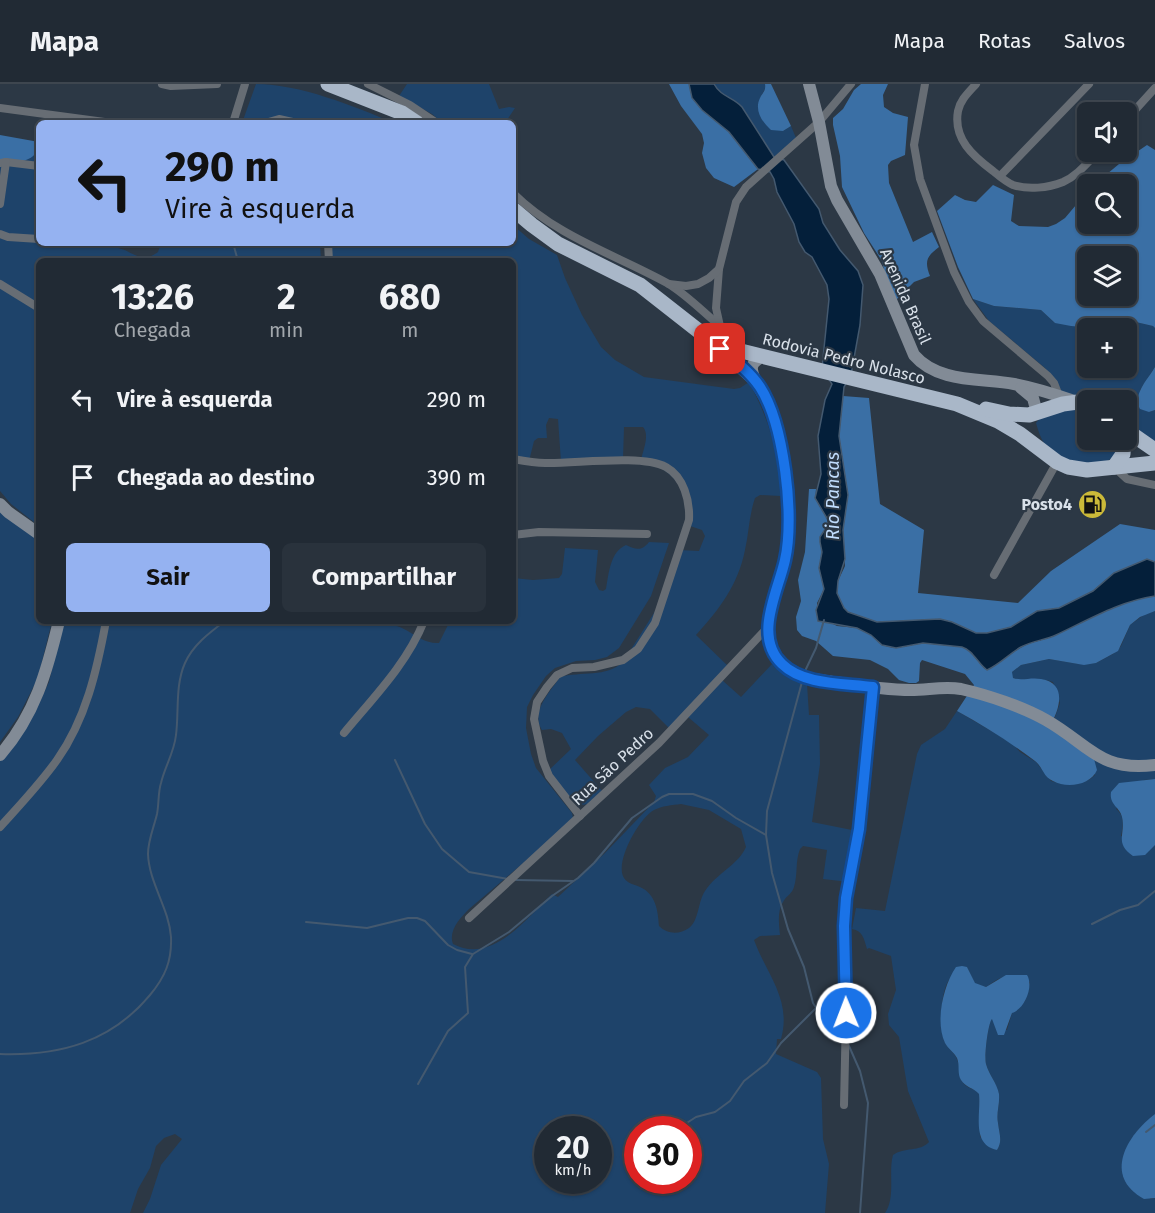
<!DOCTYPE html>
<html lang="pt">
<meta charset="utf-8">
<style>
body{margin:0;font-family:"Fira Sans",sans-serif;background:#29323c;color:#f1f3f6;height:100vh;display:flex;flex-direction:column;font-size:22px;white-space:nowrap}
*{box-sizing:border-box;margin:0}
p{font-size:20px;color:#a2a7ac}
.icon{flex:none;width:33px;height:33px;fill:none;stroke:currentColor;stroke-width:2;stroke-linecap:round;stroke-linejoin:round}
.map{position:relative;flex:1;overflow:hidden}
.panel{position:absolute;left:36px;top:174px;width:480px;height:366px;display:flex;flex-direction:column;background:#212a34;border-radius:9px;box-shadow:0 2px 4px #0004,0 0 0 2px #3e464f}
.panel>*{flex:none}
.guide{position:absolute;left:36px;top:36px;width:480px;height:126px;border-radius:9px;box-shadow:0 2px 4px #0004,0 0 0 2px #3e464f;background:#95b2f1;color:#111;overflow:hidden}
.controls{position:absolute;left:1077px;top:18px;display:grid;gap:12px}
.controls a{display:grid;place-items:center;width:60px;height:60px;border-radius:9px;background:#212a34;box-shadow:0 2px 4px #0004,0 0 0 2px #3e464f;font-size:30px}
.speed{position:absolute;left:534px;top:1032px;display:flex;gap:12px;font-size:30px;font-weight:700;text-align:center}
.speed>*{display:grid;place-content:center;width:78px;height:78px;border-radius:50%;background:#212a34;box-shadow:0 2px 4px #0004,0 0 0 2px #3e464f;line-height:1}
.speed small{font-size:15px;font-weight:400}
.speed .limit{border:9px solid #d22;background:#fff;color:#111}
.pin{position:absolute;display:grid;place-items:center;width:51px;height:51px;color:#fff;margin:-26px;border-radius:12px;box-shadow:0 3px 9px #0006}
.me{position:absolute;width:66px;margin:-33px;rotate:359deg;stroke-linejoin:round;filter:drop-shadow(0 0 4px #0008)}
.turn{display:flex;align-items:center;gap:21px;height:126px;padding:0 30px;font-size:27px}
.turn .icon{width:78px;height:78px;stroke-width:2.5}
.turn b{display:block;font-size:42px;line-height:51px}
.eta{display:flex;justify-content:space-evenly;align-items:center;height:102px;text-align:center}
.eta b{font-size:36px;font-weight:700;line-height:42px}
.primary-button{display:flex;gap:12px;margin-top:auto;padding:12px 30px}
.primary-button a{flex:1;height:69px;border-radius:9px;background:#95b2f1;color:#111;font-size:24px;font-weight:700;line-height:69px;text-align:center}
.primary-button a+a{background:#29323c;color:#f1f3f6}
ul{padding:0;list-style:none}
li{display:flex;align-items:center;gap:18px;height:78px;padding:0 30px}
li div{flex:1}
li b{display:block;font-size:22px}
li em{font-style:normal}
header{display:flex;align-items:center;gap:36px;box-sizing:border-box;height:84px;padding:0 30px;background:#212a34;border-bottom:2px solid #3e464f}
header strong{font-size:28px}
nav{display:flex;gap:33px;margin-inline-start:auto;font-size:21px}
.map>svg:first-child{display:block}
.green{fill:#1e436a;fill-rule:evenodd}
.forest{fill:#3a6fa5;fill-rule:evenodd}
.water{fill:#041f3a;stroke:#44596f;stroke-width:1.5}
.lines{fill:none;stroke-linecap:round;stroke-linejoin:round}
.stream{stroke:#44596f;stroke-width:2}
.street{stroke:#676d74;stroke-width:8}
.secondary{stroke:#828b96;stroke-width:12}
.highway{stroke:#a9b7c8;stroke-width:15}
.route-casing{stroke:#114b97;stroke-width:15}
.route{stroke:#1a73e8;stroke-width:10}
.labels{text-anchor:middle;stroke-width:4.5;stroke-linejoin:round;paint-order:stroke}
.street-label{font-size:16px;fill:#d9e1ea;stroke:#2c3845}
.poi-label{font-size:16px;font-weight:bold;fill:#d9e1ea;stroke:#2c3845;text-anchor:end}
.water-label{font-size:18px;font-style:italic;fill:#c1ddfd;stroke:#2c3845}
</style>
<header>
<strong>Mapa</strong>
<nav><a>Mapa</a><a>Rotas</a><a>Salvos</a></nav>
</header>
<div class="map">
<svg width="1155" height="1129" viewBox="0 0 1155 1129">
<rect width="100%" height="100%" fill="#2c3845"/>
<g class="green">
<path d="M256,0C299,0 354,22 394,39H301L264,35L259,39H242Z"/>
<path d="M407,0H489L499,25L509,23L515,24L505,39H443L432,30L399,12Z"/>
<path d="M714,0H765V5C750,30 764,34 783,47L791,42L796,54L774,73L742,23C732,14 721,13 714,0Z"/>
<path d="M39,66V159H84L88,162C98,163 108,163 118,164C133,167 141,181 158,168L161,159H320L321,177H39V442L11,420L0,407V80L36,71Z"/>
<path d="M513,141L529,155L557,171L565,194L582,231L601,263L615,276L644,293L734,305L740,304L749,298C771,340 777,365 781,412L760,411L755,414C749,431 749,449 745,466C738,501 719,526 696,551L731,585L722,596L741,613L772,580L791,594L807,600L809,631H819L820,680L812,738L857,747L849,798L823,795L827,766L803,762L800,765C795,778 798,790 794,803C792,810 786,812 783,818C777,827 779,841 780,851L760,852L754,856C767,891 792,916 781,955H777L776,970L817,988L821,994L823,1055L829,1080L825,1129H143L150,1115L161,1081L182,1055L175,1050L164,1054L156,1062L150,1084L138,1105L130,1129H0V675L40,617L49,598L63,537H382C390,540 399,542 406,546C417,552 426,560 439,559L450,537H513V494L533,496L559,494L562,490L565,464L598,466L595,498L599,506L603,507L606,505C609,489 610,468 626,461C636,466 642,467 649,458L669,459L651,512L619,564L607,573L595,576L576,577L555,584L546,592L533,611L527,623L526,644L531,670L536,684L572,729L573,734L554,753L469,825C460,834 448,847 453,860C492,881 527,834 552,810L558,813L604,770L654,718L656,712L649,701L665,684L688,673L709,651L688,633L673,648L650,625L636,623L626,628L598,652L575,676L603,708C598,712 593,718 587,720C574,726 555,696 548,687L571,665L562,649L551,645L542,646C530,628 550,608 560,593C581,587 606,594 623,578L659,521L678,466L699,467L705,452L702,446L687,441C687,433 689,423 686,416C679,394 663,382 641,376C643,366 650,351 643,343H624L623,375L561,378L558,335L549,334L546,341L547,354H538L534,357L529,377L513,374V177H332L331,159H513ZM681,720L709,726L741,745L746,763C739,780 716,790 705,807C698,817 699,837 689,844C679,851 667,850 659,842C658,827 656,810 640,803C634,800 628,800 624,794C614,779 639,734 654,726C662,722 672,721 681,720ZM548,1046H598V1096H548ZM638,1046H688V1096H638Z"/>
<path d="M973,215L994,222L1041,226L1055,239L1114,233L1153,242L1155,244V283L1140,306L1149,328L1155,326V361L1127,342L1126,316H1088L1063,313L1045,284L989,237ZM1088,244H1126V284H1088Z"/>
<path d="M1064,324L1087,326L1088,356H1122V363C1119,367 1114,374 1109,376C1095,383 1062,380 1051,368C1043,360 1039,350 1036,339L1045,328Z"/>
<path d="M0,424L39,458V537H52L38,594L18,633L0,658Z"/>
<path d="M1155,527V695L1144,696L1116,725C1125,732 1123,741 1121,752L1155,761V1030L1137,1047L1150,1115L1155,1114V1129H885C896,1113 888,1089 893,1071C904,1063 920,1068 929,1058L908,1007L899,953L889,941L888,930L896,906L891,872L869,864L867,865C864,855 863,847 852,845L856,824L885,827L917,670L921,661L945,645L957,627L1012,659L1020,668L1036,678L1051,697C1065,702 1084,702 1095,691L1054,636L1060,619L1053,598C1039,593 1026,598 1012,594V588L1021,581L1049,575L1079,580L1096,579L1113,570L1121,562L1130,541L1145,530ZM967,883L975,900L986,903C1005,889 1009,890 1030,898L1025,917L1012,929L1007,946L995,940L992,934C988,939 984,974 986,980C989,991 997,999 999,1011C1000,1020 996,1029 998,1039C999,1049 1003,1057 997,1066L980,1053L979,1010C975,1004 968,1005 964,1000C957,992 961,981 956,973C953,967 947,964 945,958C939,944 940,905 951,893C955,889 962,886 967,883Z"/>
</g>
<g class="forest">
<path d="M669,0H689C694,26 710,30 728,47C739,58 748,73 758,85L734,103L714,94L706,84L702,69L704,59L702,50L681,22Z"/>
<path d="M765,0H771L791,42L783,47L771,46C762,38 754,26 760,14C763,8 766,7 765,0Z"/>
<path d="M861,0H888L883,11L884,23L893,29L908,33L905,71L891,77L888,81L889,99L913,158L932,148L939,163C927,172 924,177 930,192L914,198L896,216L889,207L882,177L864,149L842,103L840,72L833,41V34L843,25L854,6Z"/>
<path d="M0,51L39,58C39,79 16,78 0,80Z"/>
<path d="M1147,61L1155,66V244L1153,242L1114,233L1083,243L1071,242L1055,239L1041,226L994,222L973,215L958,183L937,127L955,111L965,116L976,118L993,101L1014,111L1011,137L1019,142L1048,143L1056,140L1065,134L1087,108L1088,140H1126V100H1095L1119,80ZM1088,172H1126V212H1088Z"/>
<path d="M1155,283V326L1149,328L1140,325C1132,311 1148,295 1155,283Z"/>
<path d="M843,312L869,314L880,420L924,446L918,509L1018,519L1051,487L1120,440L1155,446V478L1153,477L1114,489L1093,507L1059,524L1037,527L1011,543L987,549H976L952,538L940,535L877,538L848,528L840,520L837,509L838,497L845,482L843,446L848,411L839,352Z"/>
<path d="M809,405H816C813,431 840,424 820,453L822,468L819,484L824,505L817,519V532L837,542L857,544L871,551L882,561L889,563L896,564L923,559L962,563C973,566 978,580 987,586C1000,580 1009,570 1022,563C1032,557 1045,556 1056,551C1088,536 1120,516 1155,512V527L1140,533L1130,541L1118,567L1096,579L1084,581L1049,575L1021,581L1012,588L1013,594C1022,597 1031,593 1041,595C1067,599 1060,624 1051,640L1094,675L1097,686C1091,701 1067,705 1053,697C1043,693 1043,683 1035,677C1010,658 984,642 957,627L974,601L965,590L922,576L920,579L919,597L916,599H909L899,596L888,585L870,576L833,572L816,557L802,552L797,546L796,533L801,517L798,496L805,468Z"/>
<path d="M1155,695V761L1145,771L1133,772C1114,759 1126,750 1122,733C1120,723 1109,721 1111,708L1119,699Z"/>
<path d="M962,882L967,883L975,899L986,903L1006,891H1027C1034,902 1025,925 1012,929L1004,951H998L992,935C988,939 984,973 986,980C989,991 997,999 999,1010C1000,1020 996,1029 998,1039C999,1049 1003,1057 997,1066C971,1060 981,1031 979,1010C974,1004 965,1003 961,996C957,990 960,981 957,974C954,968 948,965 945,959C935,938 943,902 956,883Z"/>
<path d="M1155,1030V1114L1144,1115C1102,1092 1127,1051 1155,1030Z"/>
</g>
<path class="water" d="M689,0H714C721,13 733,13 742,23L774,73L784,76L819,125L823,139L840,166L858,187L863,201L860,241L851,291L844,303L839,352L848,411L843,446L845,475L838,497L837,509L844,524L848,528L877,538L940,535L952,538L976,549H987L1011,543L1037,527L1059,524L1093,507L1114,489L1147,475L1155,478V512C1120,517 1088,536 1056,551C1045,556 1032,557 1021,563C1009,570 1000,580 987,586C978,580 973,566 962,563L923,559L896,564L882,561L871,551L857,544L818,537L816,526L824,505L819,484L822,468L820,458V453L828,441V436L815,414L821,390L818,352L825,316L832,300L822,284L829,215L827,201L812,173L805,168L799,158L794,140L777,108L774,95L770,88L758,85L729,48L702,26L692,14Z"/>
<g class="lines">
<g class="stream">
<path d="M233,159L238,177"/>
<path d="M805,587L816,564L824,536"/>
<path d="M802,598L767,727L766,751L772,789L788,845L804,883L813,919L827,941L840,951"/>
<path d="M395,676L425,740L442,765L469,788L508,795"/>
<path d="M516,796L573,797"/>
<path d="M306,838L367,844L408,834H417L425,837L448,861L457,866L472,870"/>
<path d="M1092,840L1120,826L1138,821L1155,807"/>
<path d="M849,962L860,987L868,1019L860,1129"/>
<path d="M0,970C60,972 111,958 150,911C165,893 172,877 171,853C169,824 149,799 148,770C148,756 154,743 157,730C159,720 158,708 161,699C165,682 174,669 176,651C179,629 175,601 185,579C193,561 209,549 225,537"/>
<path d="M418,1000L448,947L468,929L465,883L473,870L509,848L552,812L578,794L594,779L632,734L662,713L669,710H693L712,717L736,734L766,751"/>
<path d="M676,1046L696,1033L715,1028L730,1017L744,997L767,979L781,959L816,924"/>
<path d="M1146,1048L1155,1041"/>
</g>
<g class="street">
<path d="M162,0L171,2L217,0"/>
<path d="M368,0L410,21L437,39"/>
<path d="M925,0L914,61L920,95L954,188L969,218L983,237L1048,292L1054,299L1059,312"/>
<path d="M976,0C969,8 960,16 958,27C953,55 973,72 993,87C999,92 1006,98 1013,101C1028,106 1048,104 1063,98C1077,92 1087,79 1098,68"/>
<path d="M0,24L112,39"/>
<path d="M1126,36L1155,4"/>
<path d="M233,39L245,0"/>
<path d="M265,39L279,35L297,39"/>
<path d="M0,79L6,78L39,82"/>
<path d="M1000,92L1089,0"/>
<path d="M513,109C556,152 614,170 667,199C686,210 703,228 720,242"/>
<path d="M0,120L6,78"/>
<path d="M0,150L8,153L39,155"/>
<path d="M328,159L329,177"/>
<path d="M719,185L716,224L720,242L737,262"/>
<path d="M0,200L39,224"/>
<path d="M669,200L686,202L698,200L709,194L719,185L736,118L746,103L819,38L851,0"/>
<path d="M513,375C524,377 535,379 545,379C575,380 641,370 666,383C684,393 690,417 689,436L655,539L638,565L623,576L594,583L572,584L557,591L547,603L537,618L534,635L543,677L549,692L580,732"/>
<path d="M1114,383L1127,395L1155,401"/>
<path d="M513,451L539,448L647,450"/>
<path d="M994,491L1057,378"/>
<path d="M344,649C372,615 407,580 424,537"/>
<path d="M0,743C19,722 40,700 57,676C86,635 97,586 106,537"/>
<path d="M469,834L659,659L768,543"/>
<path d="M844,1021L846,929L844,842L846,815L859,745L873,603"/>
</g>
<g class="secondary">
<path d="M809,0L819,38L831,102L837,116L880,190L914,271C938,299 980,294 1014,300C1035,304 1057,311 1077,318"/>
<path d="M712,258L755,297"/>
<path d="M762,272C757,276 751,279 752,286C754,300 767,314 772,327C778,341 781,356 783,371C788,404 792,442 785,475C780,503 760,534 771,563C775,573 784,585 795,590C806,595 822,596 834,598C860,602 886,606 911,606C928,606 944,602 961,605C988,611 1023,623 1046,636C1090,661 1099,688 1155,681"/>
<path d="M1021,304L1033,314L1037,329"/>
<path d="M0,420L8,428L39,450"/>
<path d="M0,671C35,631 47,587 59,537"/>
</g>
<g class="highway">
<path d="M328,0L402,29L417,39"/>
<path d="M513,125L532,141L558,160L640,201L700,248L723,260L741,267L957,320L998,337L1020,350L1057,378L1068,383L1087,386L1155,379"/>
<path d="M986,325L1009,330L1029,331L1063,320L1078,318L1088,321"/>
<path d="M1126,346L1155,366"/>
<path d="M1114,383L1123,370L1124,356"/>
</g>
</g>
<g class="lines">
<defs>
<path id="route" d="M720,265C734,276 750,288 760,303C784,340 795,433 785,476C778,508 753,552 782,580C803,601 844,599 873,603L859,745L846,814L844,842L846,929"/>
</defs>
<use href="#route" class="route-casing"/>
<use href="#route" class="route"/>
</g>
<defs>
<symbol id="fuel-disc" viewBox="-11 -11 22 22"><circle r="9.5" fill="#cbb939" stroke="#2c3845"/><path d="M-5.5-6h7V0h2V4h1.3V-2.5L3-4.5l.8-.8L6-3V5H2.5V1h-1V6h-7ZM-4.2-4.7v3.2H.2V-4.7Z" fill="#111"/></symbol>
</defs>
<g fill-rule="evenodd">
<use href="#fuel-disc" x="1076" y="404" width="33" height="33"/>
</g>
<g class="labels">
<g class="street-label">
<text transform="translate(906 212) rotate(66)" y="6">Avenida Brasil</text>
<text transform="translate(844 274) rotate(14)" y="6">Rodovia Pedro Nolasco</text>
<text transform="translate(612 682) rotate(-43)" y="6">Rua São Pedro</text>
</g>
<g class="poi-label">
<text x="1072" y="426">Posto4</text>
</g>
<g class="water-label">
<text transform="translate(833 412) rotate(-90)" y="6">Rio Pancas</text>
</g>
</g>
</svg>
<div class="controls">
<a><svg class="icon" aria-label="sound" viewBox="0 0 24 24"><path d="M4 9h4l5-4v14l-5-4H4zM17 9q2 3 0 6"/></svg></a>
<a><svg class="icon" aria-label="search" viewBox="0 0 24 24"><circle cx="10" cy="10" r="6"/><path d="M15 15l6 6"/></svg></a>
<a><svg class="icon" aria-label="layers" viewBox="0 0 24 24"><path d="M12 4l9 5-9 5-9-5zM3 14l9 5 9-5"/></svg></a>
<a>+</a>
<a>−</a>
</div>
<div class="speed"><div>20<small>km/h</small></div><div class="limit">30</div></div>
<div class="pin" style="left:720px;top:265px;background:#d93025"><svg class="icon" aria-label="arrive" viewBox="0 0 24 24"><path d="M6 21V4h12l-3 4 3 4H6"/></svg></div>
<svg class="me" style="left:846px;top:929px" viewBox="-20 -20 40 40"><circle r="17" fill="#1a73e8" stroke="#fff" stroke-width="3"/><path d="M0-11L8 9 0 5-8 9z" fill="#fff"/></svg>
<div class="guide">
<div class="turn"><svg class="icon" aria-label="left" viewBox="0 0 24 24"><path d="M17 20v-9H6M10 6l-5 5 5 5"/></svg><div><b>290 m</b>Vire à esquerda</div></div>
</div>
<section class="panel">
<div class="eta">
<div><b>13:26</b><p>Chegada</p></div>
<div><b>2</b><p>min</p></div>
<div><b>680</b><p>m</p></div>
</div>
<ul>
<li><svg class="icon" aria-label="left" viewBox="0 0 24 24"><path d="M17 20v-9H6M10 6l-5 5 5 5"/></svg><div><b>Vire à esquerda</b></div><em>290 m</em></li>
<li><svg class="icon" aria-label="arrive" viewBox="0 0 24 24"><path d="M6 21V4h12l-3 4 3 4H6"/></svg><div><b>Chegada ao destino</b></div><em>390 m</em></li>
</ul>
<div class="primary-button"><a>Sair</a><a>Compartilhar</a></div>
</section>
</div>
